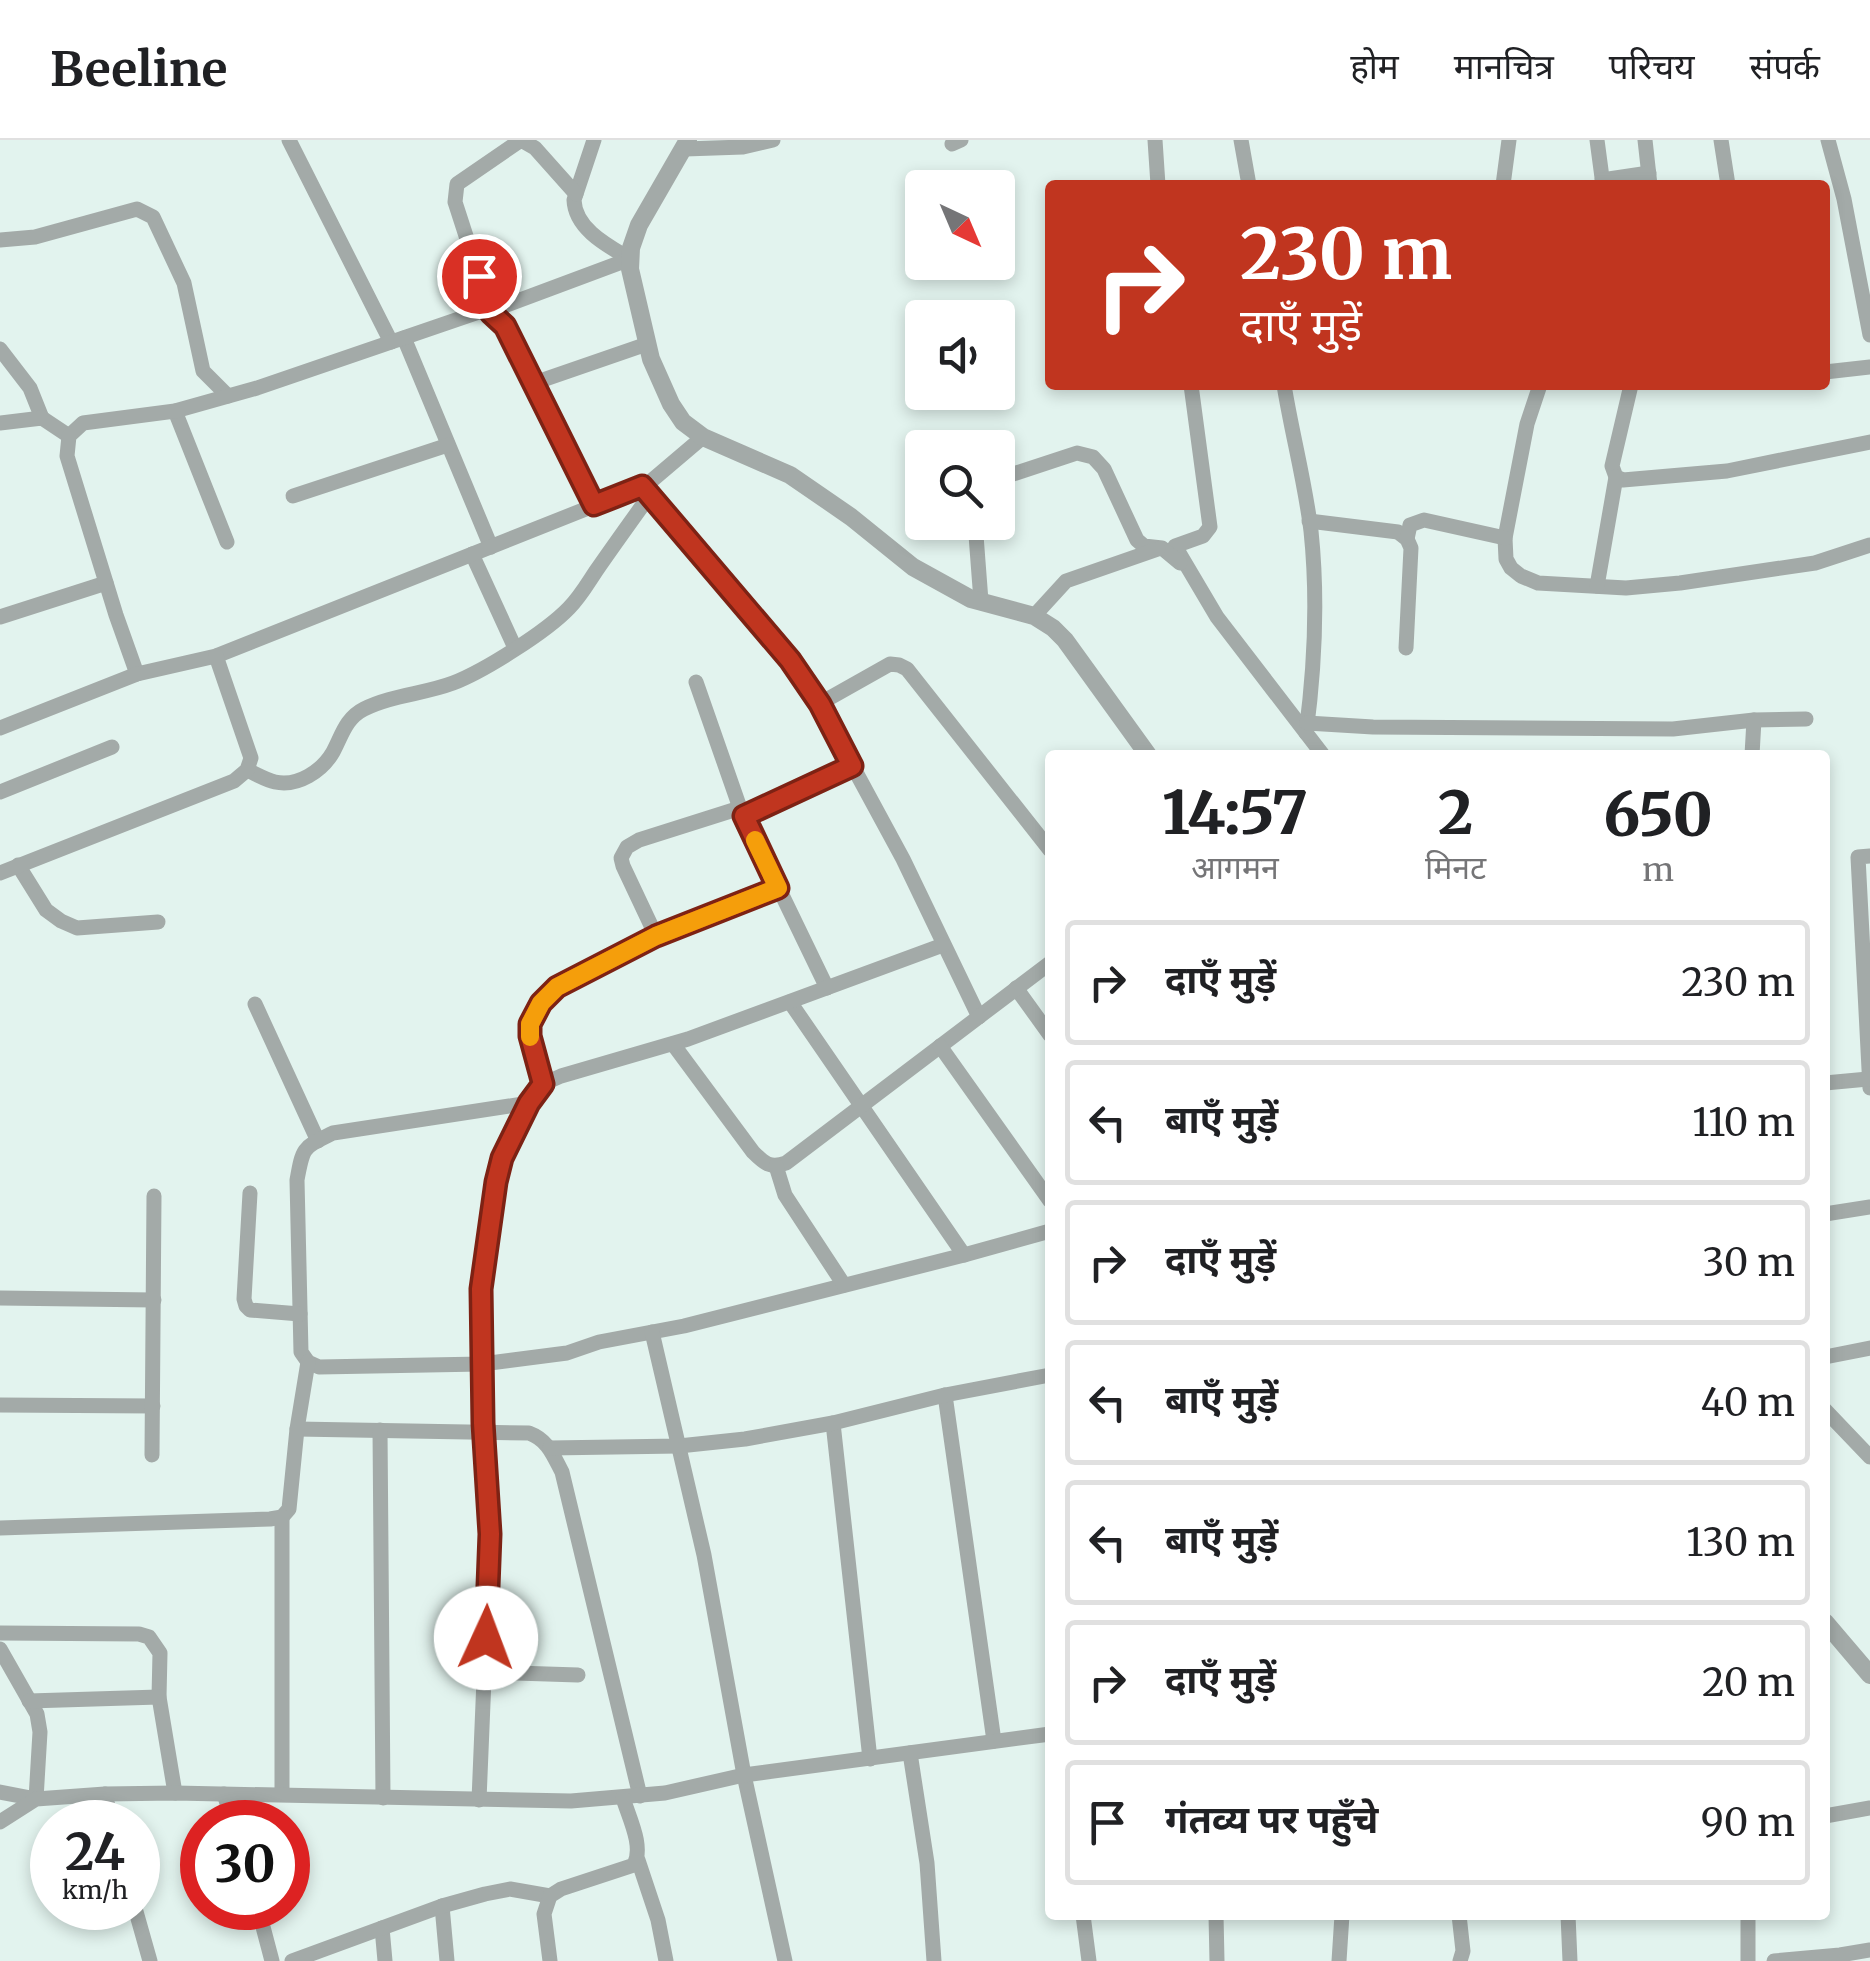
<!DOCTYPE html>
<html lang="hi">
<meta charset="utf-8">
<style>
body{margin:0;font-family:Merriweather,"Noto Sans Devanagari",serif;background:#f2f2f2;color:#202124;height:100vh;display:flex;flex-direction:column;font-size:38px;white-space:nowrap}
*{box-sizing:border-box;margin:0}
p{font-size:32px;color:#757577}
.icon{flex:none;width:55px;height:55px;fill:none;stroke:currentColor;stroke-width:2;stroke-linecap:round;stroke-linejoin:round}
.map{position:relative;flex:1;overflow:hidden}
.panel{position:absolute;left:1045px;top:610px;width:785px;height:1170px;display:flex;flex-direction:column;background:#fff;border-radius:10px;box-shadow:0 5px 15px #0003}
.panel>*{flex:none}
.banner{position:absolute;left:1045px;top:40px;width:785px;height:210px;border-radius:10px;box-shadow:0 5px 15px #0003;background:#c0351f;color:#fff;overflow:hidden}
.needle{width:65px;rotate:136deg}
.controls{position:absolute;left:905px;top:30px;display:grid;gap:20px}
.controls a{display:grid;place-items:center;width:110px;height:110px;border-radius:10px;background:#fff;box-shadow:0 5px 15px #0003;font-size:50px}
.speed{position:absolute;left:30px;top:1660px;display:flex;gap:20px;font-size:50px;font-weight:700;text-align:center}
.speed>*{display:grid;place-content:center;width:130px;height:130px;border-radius:50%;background:#fff;box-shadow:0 5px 15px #0003;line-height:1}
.speed small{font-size:25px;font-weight:400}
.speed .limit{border:15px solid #d22;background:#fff;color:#111}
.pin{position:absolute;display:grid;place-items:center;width:85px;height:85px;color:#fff;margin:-42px;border:5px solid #fff;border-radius:50%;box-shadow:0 2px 10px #0007}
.me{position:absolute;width:110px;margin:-55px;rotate:2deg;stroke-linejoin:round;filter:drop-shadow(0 0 8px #0008)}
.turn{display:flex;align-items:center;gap:35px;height:210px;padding:0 30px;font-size:45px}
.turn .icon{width:130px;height:130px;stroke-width:2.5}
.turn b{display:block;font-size:70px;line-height:85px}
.eta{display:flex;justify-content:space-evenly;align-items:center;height:170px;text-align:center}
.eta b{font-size:60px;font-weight:800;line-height:70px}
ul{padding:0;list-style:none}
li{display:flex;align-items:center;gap:30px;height:125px;margin:0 20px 15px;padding:0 10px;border:5px solid #e0e0e0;border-radius:10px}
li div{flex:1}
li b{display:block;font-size:38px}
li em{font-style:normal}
header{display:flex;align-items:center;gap:60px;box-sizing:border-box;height:140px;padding:0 50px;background:#fff;border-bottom:2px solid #e0e0e0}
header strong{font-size:48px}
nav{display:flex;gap:55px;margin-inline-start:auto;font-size:35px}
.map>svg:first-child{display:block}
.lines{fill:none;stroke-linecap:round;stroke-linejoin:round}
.minor{stroke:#a3aaa8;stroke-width:15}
.tertiary{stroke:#a3aaa8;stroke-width:18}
.route-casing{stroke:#7d2214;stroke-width:25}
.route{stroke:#c0351f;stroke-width:18}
.slow{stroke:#f59e0b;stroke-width:18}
</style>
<header>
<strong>Beeline</strong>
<nav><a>होम</a><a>मानचित्र</a><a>परिचय</a><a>संपर्क</a></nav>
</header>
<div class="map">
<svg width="1870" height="1821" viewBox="0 0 1870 1821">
<rect width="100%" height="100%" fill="#e2f3ee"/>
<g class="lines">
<g class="minor">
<path d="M289,0L391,202"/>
<path d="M594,0L574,60C575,89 608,106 630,119"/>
<path d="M1155,0L1158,45"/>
<path d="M1241,0L1249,45"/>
<path d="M1597,0L1603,45"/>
<path d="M1645,0L1650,45"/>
<path d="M1721,0L1728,45"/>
<path d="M1828,0L1844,59L1870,195"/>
<path d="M952,4L961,0"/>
<path d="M685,9L743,7L773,0"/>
<path d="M1602,40L1649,33"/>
<path d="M1503,45L1509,0"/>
<path d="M576,54L535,8L521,0L457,44L455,62L491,173L501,167L630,119"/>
<path d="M0,100L35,97L137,69L153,77L184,143L203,231L228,256"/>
<path d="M404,198L491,407"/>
<path d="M0,209L30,248L42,278"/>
<path d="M1825,232L1870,227"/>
<path d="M534,243L647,204"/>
<path d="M1191,245L1210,387L1203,396L1175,406L1217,477L1323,615"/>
<path d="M1284,245C1292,294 1305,342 1311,391C1318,458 1315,525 1306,593"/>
<path d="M1540,245L1527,284L1505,398L1506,419L1511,428L1521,436L1538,443L1626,448L1680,443L1815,423L1870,405"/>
<path d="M1631,245L1612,326L1616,337L1623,340L1727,331L1870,302"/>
<path d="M175,271L227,402"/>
<path d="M0,283L42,278L69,296"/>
<path d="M998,339L1077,313L1093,317L1104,329L1137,400L1144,406L1162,408L1180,423"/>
<path d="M642,346L790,519L819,564L903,719L979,877"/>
<path d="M293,356L448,305"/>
<path d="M1309,381L1398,392L1407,399L1411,408L1406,508"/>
<path d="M975,382L981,461"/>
<path d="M1407,399L1410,385L1424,380L1505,398"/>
<path d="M472,414L515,508"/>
<path d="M1597,446L1616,337"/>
<path d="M1034,476L1066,441L1158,409"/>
<path d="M0,477L106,443"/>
<path d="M137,534L116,475L67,316L69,296L83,283L175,271L257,248L479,172L491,173L505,186L594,365"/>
<path d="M696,542L740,668L827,848"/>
<path d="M819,564L890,524L899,525L907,529L1050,710"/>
<path d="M1307,583L1373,587L1673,589L1754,580L1806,579"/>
<path d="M0,588L137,534L216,516L636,349L650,342L703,297"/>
<path d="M1752,615L1754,580"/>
<path d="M247,630C256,634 266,640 275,642C298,647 322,631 333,612C342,595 346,578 364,569C392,555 424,554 453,543C484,531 546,492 569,468C580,457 588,443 596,431C614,405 632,380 650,355"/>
<path d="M0,652L112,607"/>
<path d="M743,676L853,626"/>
<path d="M1870,716L1858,717L1870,948"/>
<path d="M18,725L46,770L61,781L77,788L158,782"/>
<path d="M0,733L234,641L247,630L251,618L216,516"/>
<path d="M656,796L623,726L621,718L627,707L639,700L740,668"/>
<path d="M1016,848L1050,895"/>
<path d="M790,862L964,1115"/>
<path d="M255,864L318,1001"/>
<path d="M673,904L753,1012C764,1023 770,1029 786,1023L1050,823"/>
<path d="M940,906L1050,1061"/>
<path d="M1825,943L1868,939"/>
<path d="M543,944L530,896V884L541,863L557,847L656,796L778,748"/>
<path d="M529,963L333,993C303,1008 303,1006 297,1040L301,1212L308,1222L319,1227L482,1224L567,1213L599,1202L684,1186L964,1115L1050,1091"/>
<path d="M776,1026L785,1055L844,1145"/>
<path d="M250,1053L244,1159L246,1166L250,1170L300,1174"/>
<path d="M1825,1074L1870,1067"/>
<path d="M0,1158L154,1160"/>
<path d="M652,1192L704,1415L744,1635L785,1821"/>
<path d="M1825,1217L1870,1208"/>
<path d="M945,1255L994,1601"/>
<path d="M0,1265L153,1266"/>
<path d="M1825,1270L1870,1317"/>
<path d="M833,1283L870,1619"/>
<path d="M297,1289L529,1293C548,1300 553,1315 562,1332L640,1656"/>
<path d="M380,1290L383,1658"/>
<path d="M550,1308L679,1306L745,1299L833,1283L945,1255L1050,1235"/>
<path d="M152,1315L154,1056"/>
<path d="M0,1388L270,1379L282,1377L289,1369L297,1289L308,1222"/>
<path d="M0,1493L139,1494L149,1497L160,1513L159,1557L175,1653"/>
<path d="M0,1509L37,1574L40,1592L36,1659L0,1652"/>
<path d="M485,1532L578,1535"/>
<path d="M29,1561L159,1557"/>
<path d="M910,1613L927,1723L934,1821"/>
<path d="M105,1654L112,1682"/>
<path d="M224,1654L233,1682"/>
<path d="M282,1654V1377"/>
<path d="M479,1660L490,1394L483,1283L481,1149L495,1042L502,1018L529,963L543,944L561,936L688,899L943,805"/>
<path d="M1825,1676L1870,1668"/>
<path d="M0,1682L36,1659L105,1654L175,1653L571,1661L665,1653L744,1635L1050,1594"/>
<path d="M638,1720L658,1780L666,1821"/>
<path d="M442,1766L447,1821"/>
<path d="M135,1768L150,1821"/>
<path d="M258,1768L272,1821"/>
<path d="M1083,1775L1089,1821"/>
<path d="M1216,1775L1217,1821"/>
<path d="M1459,1775L1463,1811L1460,1821"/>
<path d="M1568,1775L1570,1821"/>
<path d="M382,1788L385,1821"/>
<path d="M292,1821L442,1766L485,1754L510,1749L550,1756"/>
<path d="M550,1821L544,1774L550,1756L561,1749L634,1725C644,1706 629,1678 623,1658"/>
<path d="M1339,1821L1342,1775"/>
<path d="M1748,1821V1775"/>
<path d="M1774,1821L1840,1815L1870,1810"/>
</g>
<g class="tertiary">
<path d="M688,0L639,85L631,108L630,129L651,219L671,264L683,282L703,297L790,335L851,377L913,427L971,459L1034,476L1053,488L1065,500L1148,615"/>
<path d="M1825,1482L1870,1535"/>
</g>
</g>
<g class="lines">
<defs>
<path id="route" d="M479,136L491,173L505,186L594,365L642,346L790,520L820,564L852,626L744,676L778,748L656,796L557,847L541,863L530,884V896L543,944L529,963L502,1018L496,1042L481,1149L483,1283L490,1394L486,1498"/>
</defs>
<use href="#route" class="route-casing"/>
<use href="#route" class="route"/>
<path class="slow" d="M530,897V884L541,863L557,847L656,796L778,748L755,700"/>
</g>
</svg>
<div class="controls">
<a><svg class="needle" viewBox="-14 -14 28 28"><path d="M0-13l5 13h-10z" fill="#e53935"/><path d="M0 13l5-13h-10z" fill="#757577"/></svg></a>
<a><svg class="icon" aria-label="sound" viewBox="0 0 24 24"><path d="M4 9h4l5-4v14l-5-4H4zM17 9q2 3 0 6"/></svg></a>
<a><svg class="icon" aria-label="search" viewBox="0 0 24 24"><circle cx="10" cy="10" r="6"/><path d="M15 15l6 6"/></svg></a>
</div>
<div class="speed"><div>24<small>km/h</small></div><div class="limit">30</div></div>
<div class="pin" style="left:479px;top:136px;background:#d93025"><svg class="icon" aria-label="arrive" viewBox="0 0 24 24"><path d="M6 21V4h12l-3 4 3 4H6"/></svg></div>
<svg class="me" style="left:486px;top:1498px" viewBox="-20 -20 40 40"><circle r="19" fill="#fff"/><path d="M0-13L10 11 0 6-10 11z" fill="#c0351f"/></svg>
<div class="banner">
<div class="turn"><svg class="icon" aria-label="right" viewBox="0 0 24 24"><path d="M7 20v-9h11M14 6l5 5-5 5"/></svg><div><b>230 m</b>दाएँ मुड़ें</div></div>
</div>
<section class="panel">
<div class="eta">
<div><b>14:57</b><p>आगमन</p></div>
<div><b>2</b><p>मिनट</p></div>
<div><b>650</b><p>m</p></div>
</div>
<ul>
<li><svg class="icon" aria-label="right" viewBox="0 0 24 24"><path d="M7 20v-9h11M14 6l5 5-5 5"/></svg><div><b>दाएँ मुड़ें</b></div><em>230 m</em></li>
<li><svg class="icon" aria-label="left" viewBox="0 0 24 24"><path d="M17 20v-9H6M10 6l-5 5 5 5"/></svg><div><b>बाएँ मुड़ें</b></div><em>110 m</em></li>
<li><svg class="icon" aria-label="right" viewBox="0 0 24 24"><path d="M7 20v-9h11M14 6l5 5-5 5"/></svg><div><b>दाएँ मुड़ें</b></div><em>30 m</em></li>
<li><svg class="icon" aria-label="left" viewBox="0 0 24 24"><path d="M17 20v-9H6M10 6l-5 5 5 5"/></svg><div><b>बाएँ मुड़ें</b></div><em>40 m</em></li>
<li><svg class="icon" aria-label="left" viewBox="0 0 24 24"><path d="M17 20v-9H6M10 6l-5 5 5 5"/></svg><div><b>बाएँ मुड़ें</b></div><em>130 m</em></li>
<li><svg class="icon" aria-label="right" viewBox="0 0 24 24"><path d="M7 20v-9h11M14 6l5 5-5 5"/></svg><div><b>दाएँ मुड़ें</b></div><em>20 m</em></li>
<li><svg class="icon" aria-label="arrive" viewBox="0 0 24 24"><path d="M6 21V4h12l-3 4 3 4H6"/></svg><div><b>गंतव्य पर पहुँचे</b></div><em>90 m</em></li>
</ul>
</section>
</div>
